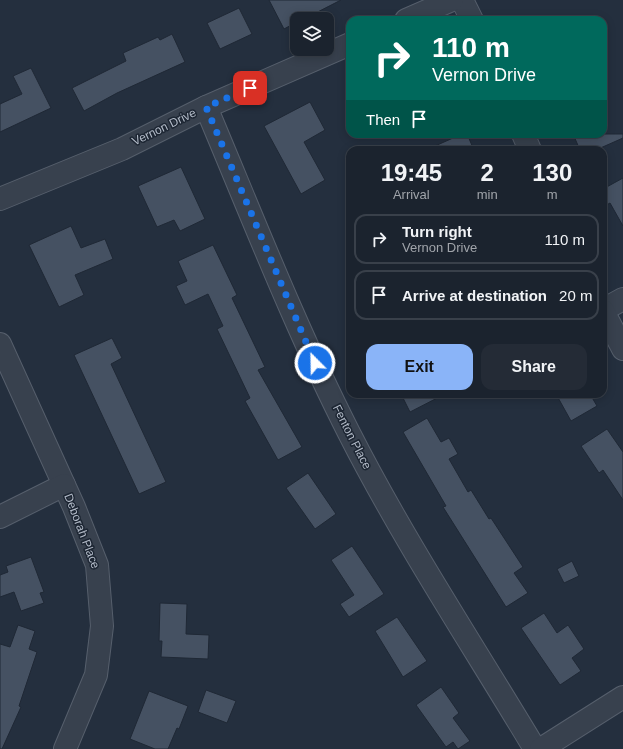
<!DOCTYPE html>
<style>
body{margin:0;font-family:Helvetica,sans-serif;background:#242b36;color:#f1f3f6;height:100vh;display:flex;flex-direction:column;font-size:15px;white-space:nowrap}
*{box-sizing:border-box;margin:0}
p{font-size:13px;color:#a0a4aa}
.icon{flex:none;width:22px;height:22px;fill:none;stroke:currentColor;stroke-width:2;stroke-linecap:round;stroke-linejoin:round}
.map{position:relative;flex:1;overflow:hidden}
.drawer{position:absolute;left:346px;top:146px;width:261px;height:252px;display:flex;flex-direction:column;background:#1b232e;border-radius:12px;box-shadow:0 2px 10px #0003,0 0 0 1px #39404a}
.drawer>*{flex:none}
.hud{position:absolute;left:346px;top:16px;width:261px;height:122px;border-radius:12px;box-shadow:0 2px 10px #0003,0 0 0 1px #39404a;background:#00695c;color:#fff;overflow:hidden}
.fabs{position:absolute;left:290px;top:12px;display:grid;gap:8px}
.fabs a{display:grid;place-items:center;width:44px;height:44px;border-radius:8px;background:#1b232e;box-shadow:0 2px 10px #0003,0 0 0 1px #39404a;font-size:20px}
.pin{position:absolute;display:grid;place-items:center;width:34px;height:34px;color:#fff;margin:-17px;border-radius:8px;box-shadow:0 2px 6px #0006}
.me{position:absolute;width:44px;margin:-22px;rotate:337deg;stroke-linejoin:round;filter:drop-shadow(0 0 3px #0008)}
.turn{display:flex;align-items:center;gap:14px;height:84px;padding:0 20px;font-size:18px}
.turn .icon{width:52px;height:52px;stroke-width:2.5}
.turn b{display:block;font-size:28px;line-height:34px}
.then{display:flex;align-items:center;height:38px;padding:0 20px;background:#0003;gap:8px;font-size:15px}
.eta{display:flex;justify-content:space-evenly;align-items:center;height:68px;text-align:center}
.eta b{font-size:24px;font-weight:700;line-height:28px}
.action{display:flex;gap:8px;margin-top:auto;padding:8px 20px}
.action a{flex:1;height:46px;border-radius:12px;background:#8ab4f8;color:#111;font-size:16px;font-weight:700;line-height:46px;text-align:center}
.action a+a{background:#242b36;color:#f1f3f6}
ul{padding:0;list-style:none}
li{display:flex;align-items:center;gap:12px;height:50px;margin:0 8px 6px;padding:0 12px;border:2px solid #39404a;border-radius:12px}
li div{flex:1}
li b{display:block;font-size:15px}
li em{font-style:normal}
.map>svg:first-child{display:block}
.building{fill:#455162;stroke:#1f2835}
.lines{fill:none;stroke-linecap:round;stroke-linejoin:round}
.minor-casing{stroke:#565f6c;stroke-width:24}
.minor{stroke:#38414e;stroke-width:22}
.route{stroke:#1a73e8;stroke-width:7;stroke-dasharray:0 12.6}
.labels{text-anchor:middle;stroke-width:3;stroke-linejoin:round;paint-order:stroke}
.street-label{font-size:12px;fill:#b4bcc9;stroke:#1d2633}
</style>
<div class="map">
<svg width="623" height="749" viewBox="0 0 623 749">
<rect width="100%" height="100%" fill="#242f3e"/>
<g class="building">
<path d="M269,0H341L304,19H297V22L284,29Z"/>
<path d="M239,8L252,34L220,49L207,23Z"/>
<path d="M172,34L185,62L117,93L84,111L72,88L126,61L123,53L158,37L160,40Z"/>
<path d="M31,68L51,108L0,132V104L22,94L13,76Z"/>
<path d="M310,102L325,130L304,142L325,180L301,194L264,126Z"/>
<path d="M462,134H467L474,150H426Z"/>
<path d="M573,134H623V138L596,150H580Z"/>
<path d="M181,167L205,219L180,231L174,220L157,227L138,186Z"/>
<path d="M623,178V226L610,203L603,207V189Z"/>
<path d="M71,226L81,248L105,239L113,259L75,275L84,295L59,307L29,245Z"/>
<path d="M213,245L237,295L232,298L265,367L258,370L302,447L278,460L245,401L250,398L217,329L223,326L208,294L185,305L176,286L187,281L178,261Z"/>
<path d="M112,338L122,358L111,364L166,482L139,494L74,355Z"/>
<path d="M401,394H445L410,412Z"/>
<path d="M556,394H590L597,406L571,421Z"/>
<path d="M427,418L441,442L449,438L458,454L449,459L468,492L471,490L489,519L491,518L523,567L514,573L528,593L506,607L443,507L446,506L403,432Z"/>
<path d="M607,429L623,452V500L603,470L599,473L581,446Z"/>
<path d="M308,473L336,514L315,529L286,488Z"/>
<path d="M352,546L384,594L349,617L340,604L354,595L331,560Z"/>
<path d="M31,557L44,592L40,593L44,603L21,611L14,592L0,597V575L8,572L6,566Z"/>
<path d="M572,561L579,576L564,583L557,569Z"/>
<path d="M160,603L187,604L186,634L209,635L208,659L161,657L162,641H159Z"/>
<path d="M544,613L557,633L568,625L584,649L572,658L581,671L560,685L521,628Z"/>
<path d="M397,617L427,661L403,677L375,631Z"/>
<path d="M18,625L35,631L29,649L37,652L19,706L21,707L2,749H0V644L10,647Z"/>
<path d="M441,687L459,713L453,718L470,741L458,749L453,742L446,747L416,705Z"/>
<path d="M206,690L236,701L227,723L198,712Z"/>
<path d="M149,691L188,706L179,729L177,728L168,749H155L130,739Z"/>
</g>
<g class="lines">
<defs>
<g id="minor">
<path d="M462,0L472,20"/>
<path d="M406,20L452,0"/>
<path d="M206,107C252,216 295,327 349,433C404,541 472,644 535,749"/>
<path d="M523,134L530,150"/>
<path d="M0,199L122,149L206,107L350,44"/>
<path d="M603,310L623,299"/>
<path d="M603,311L623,349"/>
<path d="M0,344L74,507L97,565L102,626L96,675L65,749"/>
<path d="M0,517L64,485"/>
<path d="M541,749L623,697"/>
</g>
</defs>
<use href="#minor" class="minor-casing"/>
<use href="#minor" class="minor"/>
</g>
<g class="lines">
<path class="route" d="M250,88L206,107L315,363"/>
</g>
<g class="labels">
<g class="street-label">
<text transform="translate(164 127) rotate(-26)" y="4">Vernon Drive</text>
<text transform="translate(352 437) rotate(63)" y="4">Fenton Place</text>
<text transform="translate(82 531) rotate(69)" y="4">Deborah Place</text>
</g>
</g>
</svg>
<div class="fabs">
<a><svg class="icon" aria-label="layers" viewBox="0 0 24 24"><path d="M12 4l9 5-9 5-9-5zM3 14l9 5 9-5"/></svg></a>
</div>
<div class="pin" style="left:250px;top:88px;background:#d93025"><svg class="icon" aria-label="arrive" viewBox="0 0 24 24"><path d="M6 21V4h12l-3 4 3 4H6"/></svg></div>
<svg class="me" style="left:315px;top:363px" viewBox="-20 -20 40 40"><circle r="17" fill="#1a73e8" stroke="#fff" stroke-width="3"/><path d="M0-11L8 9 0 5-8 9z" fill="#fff"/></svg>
<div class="hud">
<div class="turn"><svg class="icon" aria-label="right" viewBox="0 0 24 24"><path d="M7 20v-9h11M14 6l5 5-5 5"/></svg><div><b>110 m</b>Vernon Drive</div></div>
<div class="then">Then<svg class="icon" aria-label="arrive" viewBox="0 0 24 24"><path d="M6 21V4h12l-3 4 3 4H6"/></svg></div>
</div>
<section class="drawer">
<div class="eta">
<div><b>19:45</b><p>Arrival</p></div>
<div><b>2</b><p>min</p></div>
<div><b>130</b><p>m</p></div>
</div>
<ul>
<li><svg class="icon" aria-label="right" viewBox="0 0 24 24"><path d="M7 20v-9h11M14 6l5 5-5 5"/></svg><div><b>Turn right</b><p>Vernon Drive</p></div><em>110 m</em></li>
<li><svg class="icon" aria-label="arrive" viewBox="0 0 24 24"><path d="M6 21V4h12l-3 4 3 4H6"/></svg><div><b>Arrive at destination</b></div><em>20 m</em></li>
</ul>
<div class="action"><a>Exit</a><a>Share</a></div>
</section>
</div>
